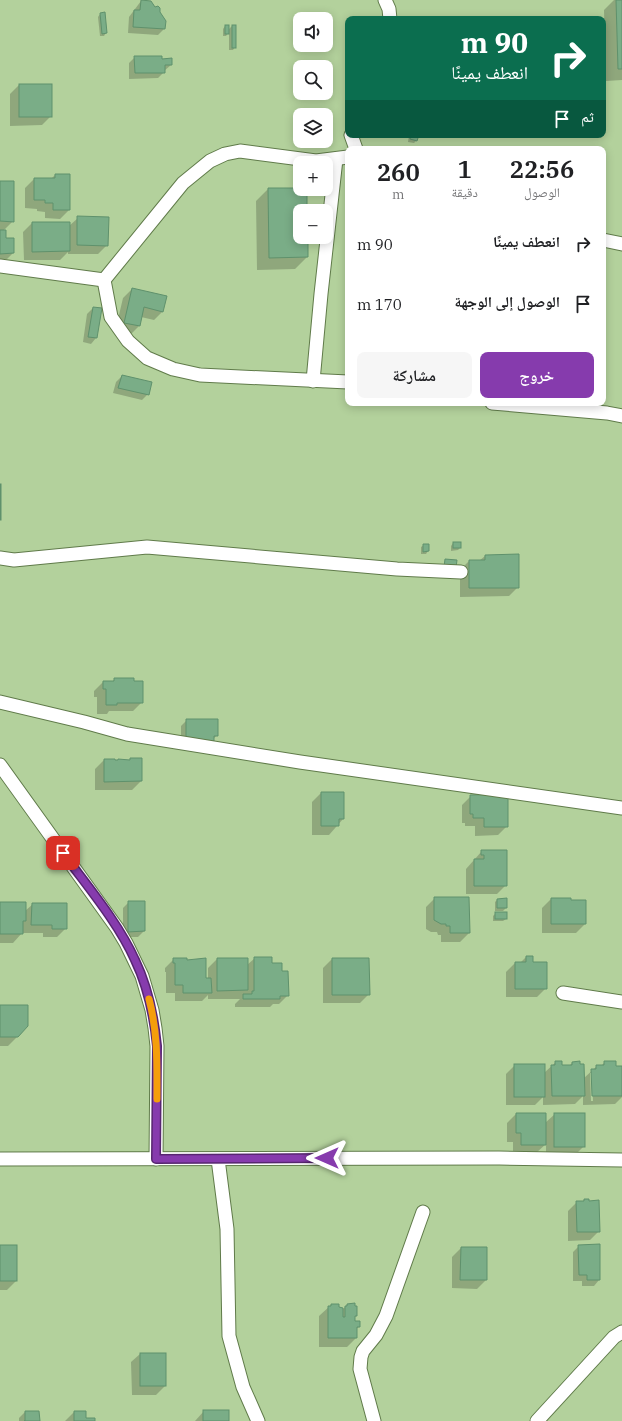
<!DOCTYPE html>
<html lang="ar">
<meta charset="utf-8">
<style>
body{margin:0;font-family:"IBM Plex Serif","Noto Naskh Arabic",serif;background:#f6f6f6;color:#202124;direction:rtl;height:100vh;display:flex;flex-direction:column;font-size:15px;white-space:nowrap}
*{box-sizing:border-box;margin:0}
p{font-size:13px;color:#757577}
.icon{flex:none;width:22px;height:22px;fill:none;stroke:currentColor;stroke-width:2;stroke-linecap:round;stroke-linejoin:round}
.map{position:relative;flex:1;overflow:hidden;direction:ltr}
.sheet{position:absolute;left:345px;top:146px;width:261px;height:260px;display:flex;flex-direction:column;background:#fff;border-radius:8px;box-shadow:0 2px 10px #0003;direction:rtl}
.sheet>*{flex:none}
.banner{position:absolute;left:345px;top:16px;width:261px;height:122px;border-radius:8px;box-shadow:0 2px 10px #0003;direction:rtl;background:#0b6e4f;color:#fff;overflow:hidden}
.tools{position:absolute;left:293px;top:12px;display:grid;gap:8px}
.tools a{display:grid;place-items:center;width:40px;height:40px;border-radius:8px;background:#fff;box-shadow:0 2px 10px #0003;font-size:20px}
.pin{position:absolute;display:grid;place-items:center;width:34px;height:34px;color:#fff;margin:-17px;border-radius:8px;box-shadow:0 2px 6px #0006}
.me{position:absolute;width:44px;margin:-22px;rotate:270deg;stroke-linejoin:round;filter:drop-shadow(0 0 3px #0008)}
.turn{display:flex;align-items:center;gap:14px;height:84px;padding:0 12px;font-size:18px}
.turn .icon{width:52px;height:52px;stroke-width:2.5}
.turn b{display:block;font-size:28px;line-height:34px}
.then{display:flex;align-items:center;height:38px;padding:0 12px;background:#0003;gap:8px;font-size:15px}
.eta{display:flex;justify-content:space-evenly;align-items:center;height:68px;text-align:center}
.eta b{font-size:24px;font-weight:600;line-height:28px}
.primary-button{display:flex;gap:8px;margin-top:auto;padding:8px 12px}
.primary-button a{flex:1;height:46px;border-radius:8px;background:#863bad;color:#fff;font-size:16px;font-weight:600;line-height:46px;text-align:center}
.primary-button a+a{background:#f6f6f6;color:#202124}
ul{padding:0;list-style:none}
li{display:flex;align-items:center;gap:12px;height:60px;padding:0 12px}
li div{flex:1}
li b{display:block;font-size:15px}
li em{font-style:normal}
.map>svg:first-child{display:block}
.shadow{fill:#0003;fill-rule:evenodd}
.building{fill:#7aad87;stroke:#5f916c}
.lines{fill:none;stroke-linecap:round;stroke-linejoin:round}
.minor-casing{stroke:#607b4a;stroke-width:15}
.minor{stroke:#fff;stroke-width:13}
.route-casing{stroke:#572670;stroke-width:10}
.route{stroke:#863bad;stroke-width:7}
.slow{stroke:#f59e0b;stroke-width:7}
</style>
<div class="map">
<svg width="622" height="1421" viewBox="0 0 622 1421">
<rect width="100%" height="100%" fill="#b3d19c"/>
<g class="shadow">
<path d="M614,0H622V80L606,81L604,10Z"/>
<path d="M141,1L164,29L158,35L128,33L129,17Z"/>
<path d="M100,14L106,33L104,36H100L98,17Z"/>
<path d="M225,26L228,30L232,26L235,47L233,50H229V32L226,36H223V29Z"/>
<path d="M135,57L161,60L171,65L164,71V72L158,78L129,79V63Z"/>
<path d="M19,85L51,116L42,125L10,126V94Z"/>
<path d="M409,135H418L416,141L414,143L408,142Z"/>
<path d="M55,175L69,210L60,219L45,218V212L37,211V209L25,208V188L34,179H51Z"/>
<path d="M0,182L13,221L3,231L5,239L13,253L7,259H0Z"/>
<path d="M268,189H306V211H300V237H307V257L295,269L257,270L256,201Z"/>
<path d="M78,218L107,245L98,254H68V252L60,260H24L23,232L32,223L69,226Z"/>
<path d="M132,289L163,311L154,320L141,317L139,326L130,335L115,332L123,298Z"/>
<path d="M93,308L96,338L91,344L83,342L87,314Z"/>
<path d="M122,376L148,394L142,400L113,393L116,382Z"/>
<path d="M453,543L460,548L458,550L451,551V546Z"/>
<path d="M424,545L428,551L426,554H421V547Z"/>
<path d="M485,556L518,587L509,596L460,597V570L469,561H479Z"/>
<path d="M115,679L142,702L133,711H109L107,714H97V697H94V691L103,682H112Z"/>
<path d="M187,720L217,735L207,746H181V726Z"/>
<path d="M130,759L141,781L132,790H95V769L104,760L114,761H129Z"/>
<path d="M321,793L343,819L329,835H312V802Z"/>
<path d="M471,796L507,826L498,835L475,836V826H465V823H462V805Z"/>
<path d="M482,851L506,885L497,894H466V869Z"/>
<path d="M435,898L469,933L460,942H441V935H438L437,932H431L426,929V907Z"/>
<path d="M551,899L585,924L576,933H542V908Z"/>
<path d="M497,900L506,908L503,911H495V902Z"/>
<path d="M129,902H144V931L138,937H123V908Z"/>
<path d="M0,903L25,911L33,904L66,928L57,937H43V933H22L13,943H0Z"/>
<path d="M496,913L506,919L503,921H493V916Z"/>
<path d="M526,957L532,963L546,988L537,997H506V972L515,963H520Z"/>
<path d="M255,958L281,972L288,995L279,1004H273L270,1007H235V1004L240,999H208V995L202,1001H175V993H166V972H165V968L174,959L200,961L205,979H208V968L217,959H247V965Z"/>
<path d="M332,959L369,994L360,1003H323V968Z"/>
<path d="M0,1006L17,1037L8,1046H0Z"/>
<path d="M556,1062L561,1066H569L572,1063L583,1079L597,1066H601L605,1062L615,1067H622V1097L615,1104L583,1105V1096L575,1104L543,1105V1097L535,1105H506V1074L515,1065L544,1073ZM590,1073H592L593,1101H591Z"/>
<path d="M516,1114L545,1123L555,1114L584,1146L575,1155H546V1144L536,1153H513V1142H507V1123Z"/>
<path d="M584,1200H588L599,1231L590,1240L568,1241V1211L577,1202H582Z"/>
<path d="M0,1246L16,1281L7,1290H0Z"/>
<path d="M579,1246L599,1280L594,1286H582V1281H573V1252Z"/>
<path d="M461,1248L486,1280L477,1289L452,1288V1257Z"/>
<path d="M331,1305H338V1308L343,1309L347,1305L356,1316L354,1318V1322L359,1327L356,1329V1338L347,1347H319V1316Z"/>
<path d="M140,1354L165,1386L156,1395H132L131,1362Z"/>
<path d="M204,1411L228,1421H195Z"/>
<path d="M25,1412L39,1421H19V1418Z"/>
<path d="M74,1412L85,1419L94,1421H65Z"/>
</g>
<g class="building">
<path d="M141,0L151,1L155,7L158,6L160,8V12L166,21L165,29L133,27L134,10H140Z"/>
<path d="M616,0H622V69H618Z"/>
<path d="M105,12L107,33L102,34L100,13Z"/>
<rect x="225" y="25" width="4" height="9"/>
<rect x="232" y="25" width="4" height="23"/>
<path d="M134,56H162V59L172,58V65H165V73H135Z"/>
<rect x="19" y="84" width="33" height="33"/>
<path d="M411,135H419L417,141L410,139Z"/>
<path d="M55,174H70V210H53V203H45V200H34V178H55Z"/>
<path d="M0,181H14V222L0,221Z"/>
<path d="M268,188H300V189H307V211H300V237H308V257L269,258Z"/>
<path d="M77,216L109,217L108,246L77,245Z"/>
<path d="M32,222H70V251L32,252Z"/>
<path d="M0,230H6V238H14V253L0,254Z"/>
<path d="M132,288L167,296L163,312L144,307L140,326L124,323Z"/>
<path d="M93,307L102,308L97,338L88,337Z"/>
<path d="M122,375L152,382L149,395L118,388Z"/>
<rect x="0" y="484" width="1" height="36"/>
<rect x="453" y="542" width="8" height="6"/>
<path d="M423,544H429V551L423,552Z"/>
<path d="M519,554V588H469V560H485V555Z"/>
<path d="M445,559L457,560L456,568L444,567Z"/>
<path d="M114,678H134V681H143V703H117V705H106V689H103V681H114Z"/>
<path d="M186,719H218V736H214V741H186Z"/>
<path d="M130,758H142V781L104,782V759H115V760H118V759L130,760Z"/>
<path d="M321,792H344V819H339V826H321Z"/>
<path d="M508,794V827H484V818H473V814H470V795Z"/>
<path d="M481,850H507V886H474V859H484V855H481Z"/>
<path d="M434,897H469L470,933H450V926H446V924H441L434,920Z"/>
<path d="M507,898V908H497V899Z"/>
<path d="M551,898H571V900H586V924H551Z"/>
<path d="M128,901H145V931L128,932Z"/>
<path d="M0,902H26V921H23V934H0Z"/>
<path d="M32,903H67V929H52V925H31Z"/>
<rect x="495" y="912" width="12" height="7"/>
<path d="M526,956H533V962H547V989H515V962H526Z"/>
<path d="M254,957H272V963H282V971H288L289,996H280V999H243V994H252V991H254Z"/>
<path d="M173,958H187V960L206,958V978H211L212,993H183V985H175V963H173Z"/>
<path d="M217,958H248V990L217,991Z"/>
<path d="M332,958H369L370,995H332Z"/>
<path d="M0,1005H28V1026L18,1037H0Z"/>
<path d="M555,1061H562V1065H572V1062L580,1061V1064H584L585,1096H552L551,1065H555Z"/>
<path d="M604,1061H616V1066H622V1096H592L591,1069H596V1065H604Z"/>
<rect x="514" y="1064" width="31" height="33"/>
<path d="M516,1113H546V1145H521V1133H516Z"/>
<rect x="554" y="1113" width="31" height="34"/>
<path d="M584,1199H589V1201L599,1200L600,1232H577L576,1201H584Z"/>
<path d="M600,1244V1280H587V1275H579L578,1245Z"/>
<rect x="0" y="1245" width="17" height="36"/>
<path d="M461,1247H487V1280H460Z"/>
<path d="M355,1303V1306H357V1316H355V1321H360V1327H357V1338H328V1306H331V1304H339V1307L343,1308V1317H345V1306H347V1304Z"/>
<rect x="140" y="1353" width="26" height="33"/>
<rect x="203" y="1410" width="26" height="11"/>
<path d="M25,1411H39L40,1421H24H25Z"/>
<path d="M74,1411H86V1418H95V1421H74Z"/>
</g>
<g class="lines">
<defs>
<g id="minor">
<path d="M385,0L389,9L390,19"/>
<path d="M351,135L356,149"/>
<path d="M603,240L622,244"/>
<path d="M0,266L104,280L183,183L210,161L225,154L240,151L316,161L348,157"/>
<path d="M104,280L111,317L128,341L147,358L173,369L200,375L348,382"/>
<path d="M313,381L321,294L336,159"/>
<path d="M492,403L607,413L622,416"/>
<path d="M0,558L14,560L147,547L397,569L461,572"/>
<path d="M0,702L84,722L127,734L300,762L622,808"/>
<path d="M0,765L117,928L126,943L142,976L152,1010L155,1028L157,1046L156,1159"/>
<path d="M563,993L622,1002"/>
<path d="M0,1159L499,1158L622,1160"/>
<path d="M218,1159L227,1229L229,1336L243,1387L258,1421"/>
<path d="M374,1421L360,1369L361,1357L363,1351L376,1335L386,1316L423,1212"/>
<path d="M537,1421L614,1337L622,1332"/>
</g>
</defs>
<use href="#minor" class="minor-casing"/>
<use href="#minor" class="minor"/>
</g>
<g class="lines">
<defs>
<path id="route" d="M63,853C87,886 118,922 135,960C148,987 154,1016 157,1046L156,1159L327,1158"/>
</defs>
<use href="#route" class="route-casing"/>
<use href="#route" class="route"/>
<path class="slow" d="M149,999C158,1033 157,1065 157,1099"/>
</g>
</svg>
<div class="tools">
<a><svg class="icon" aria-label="sound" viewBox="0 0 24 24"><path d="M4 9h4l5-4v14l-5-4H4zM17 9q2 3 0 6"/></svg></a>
<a><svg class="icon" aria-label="search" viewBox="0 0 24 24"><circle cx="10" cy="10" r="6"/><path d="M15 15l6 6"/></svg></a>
<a><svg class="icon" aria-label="layers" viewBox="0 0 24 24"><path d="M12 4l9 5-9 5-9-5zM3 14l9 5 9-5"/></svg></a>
<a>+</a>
<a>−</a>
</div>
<div class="pin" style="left:63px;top:853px;background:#d93025"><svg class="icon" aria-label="arrive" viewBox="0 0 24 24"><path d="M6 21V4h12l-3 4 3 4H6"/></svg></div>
<svg class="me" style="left:327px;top:1158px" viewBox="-20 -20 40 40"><path d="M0-17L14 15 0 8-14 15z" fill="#863bad" stroke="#fff" stroke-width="4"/></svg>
<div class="banner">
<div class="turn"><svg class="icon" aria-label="right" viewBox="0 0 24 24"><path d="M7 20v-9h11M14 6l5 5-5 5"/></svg><div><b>90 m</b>انعطف يمينًا</div></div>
<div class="then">ثم<svg class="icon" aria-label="arrive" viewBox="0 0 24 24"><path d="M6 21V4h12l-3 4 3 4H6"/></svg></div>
</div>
<section class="sheet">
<div class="eta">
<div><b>22:56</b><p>الوصول</p></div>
<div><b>1</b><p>دقيقة</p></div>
<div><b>260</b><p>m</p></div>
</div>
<ul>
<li><svg class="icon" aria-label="right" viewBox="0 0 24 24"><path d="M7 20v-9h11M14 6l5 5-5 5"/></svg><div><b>انعطف يمينًا</b></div><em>90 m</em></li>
<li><svg class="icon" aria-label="arrive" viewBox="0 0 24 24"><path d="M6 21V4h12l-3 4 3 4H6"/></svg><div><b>الوصول إلى الوجهة</b></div><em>170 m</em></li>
</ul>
<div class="primary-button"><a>خروج</a><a>مشاركة</a></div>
</section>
</div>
